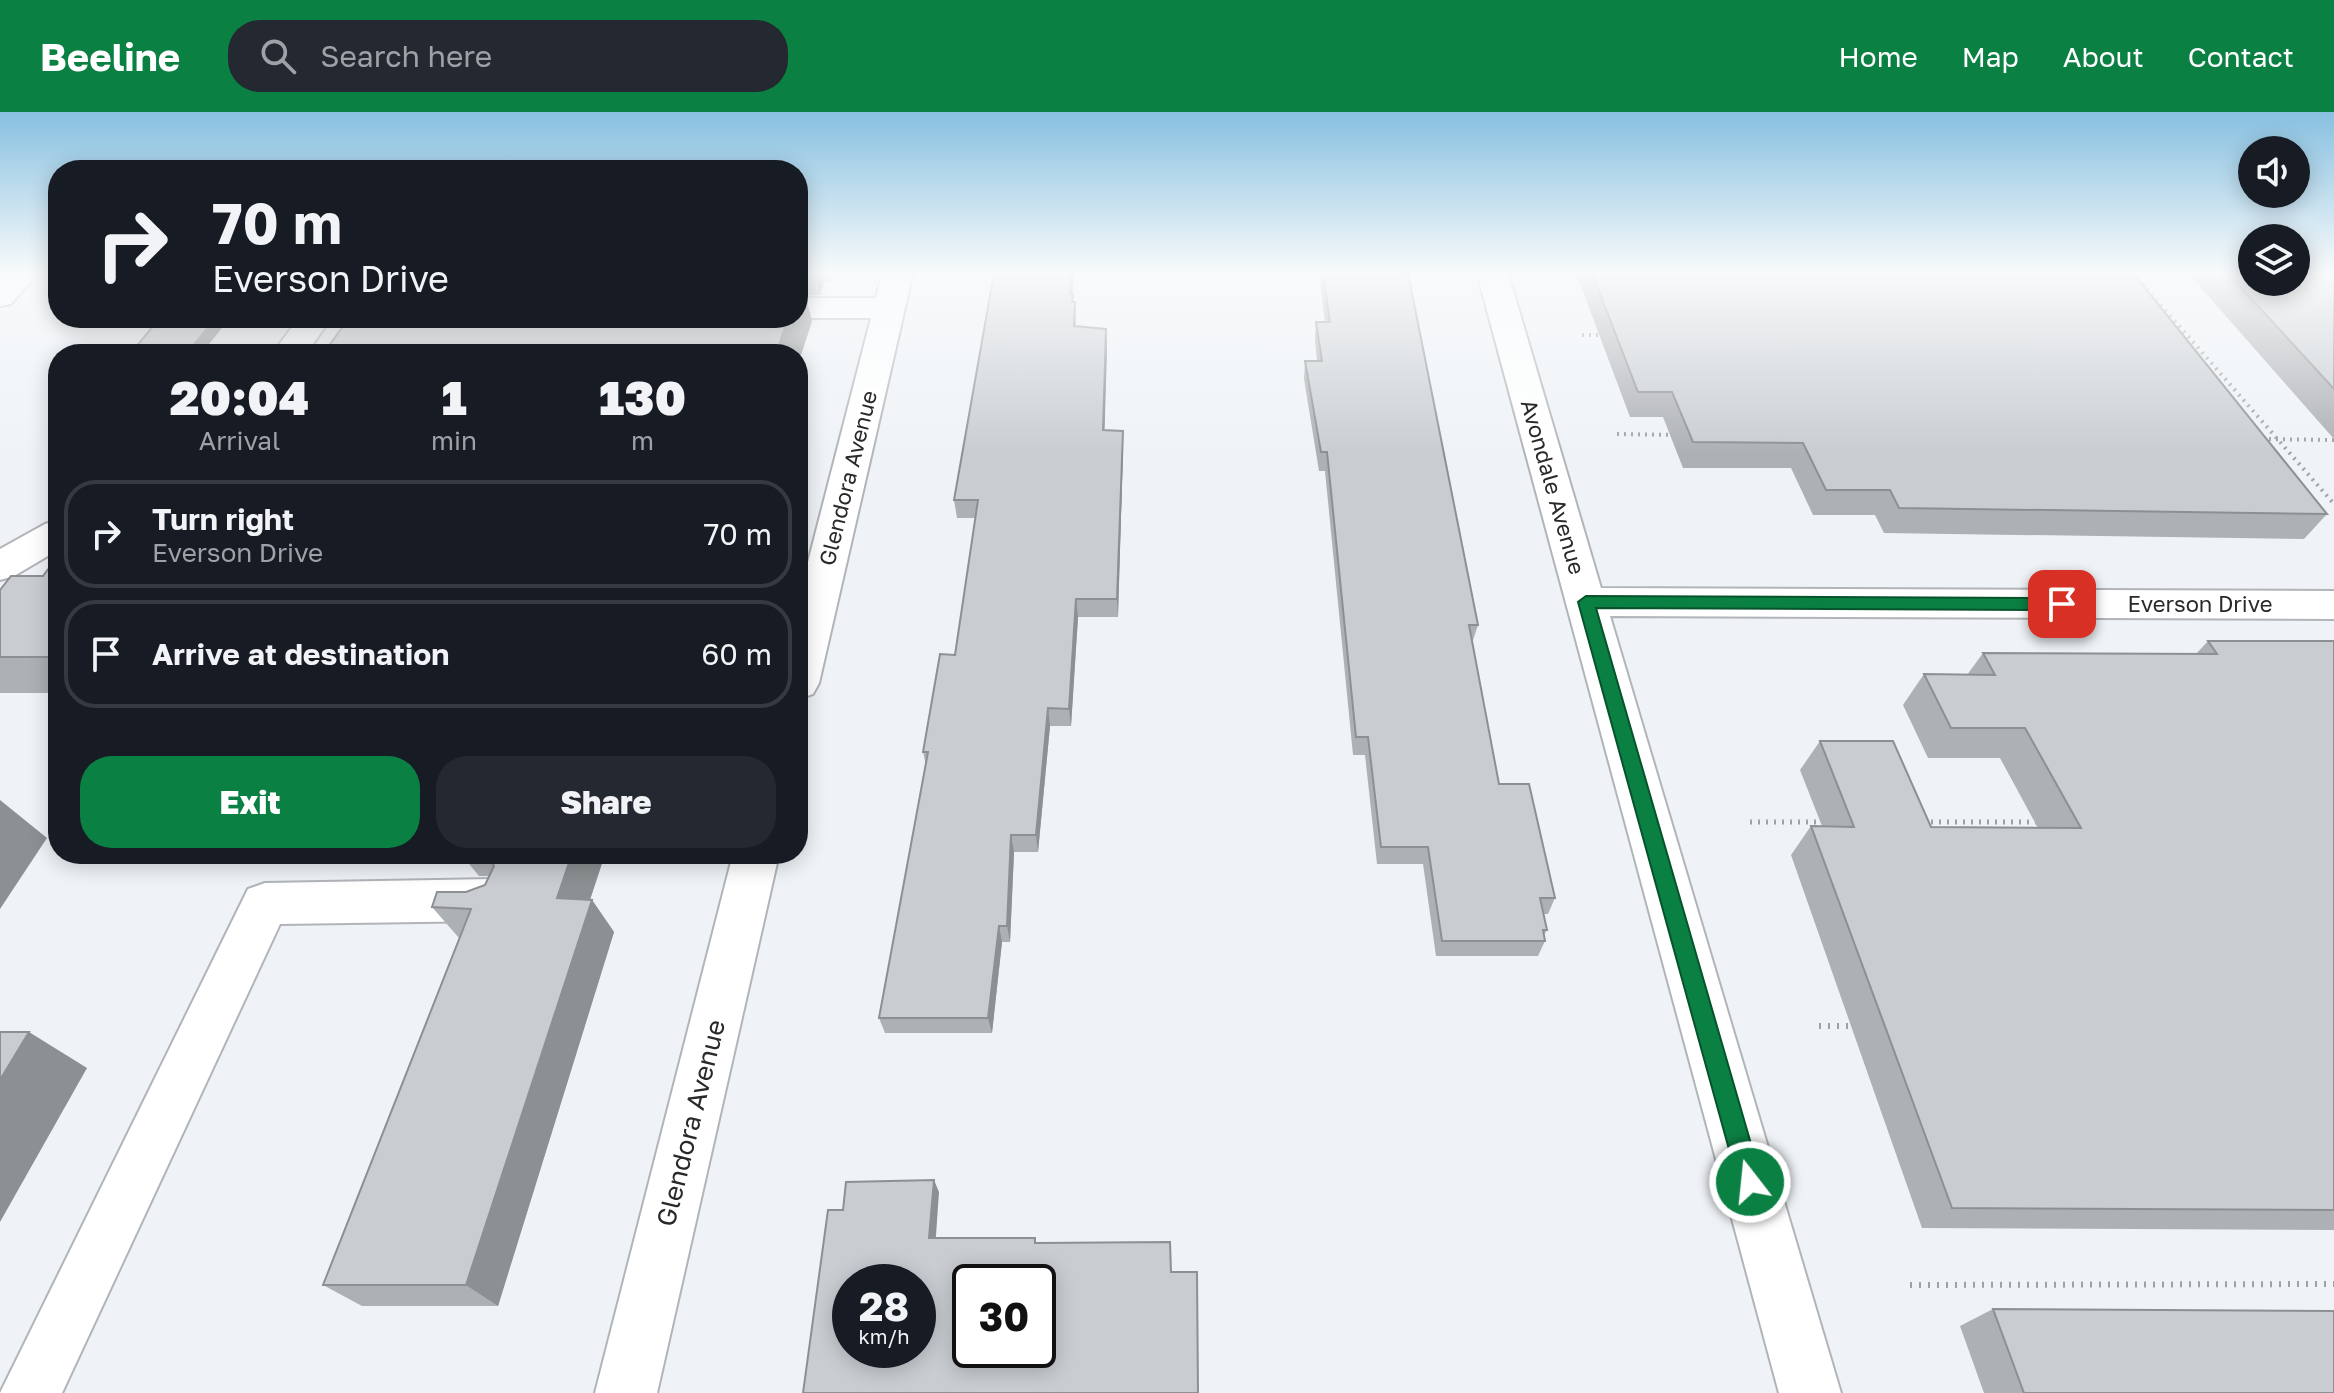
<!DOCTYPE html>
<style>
body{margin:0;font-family:"Golos Text",sans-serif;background:#242831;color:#f1f3f6;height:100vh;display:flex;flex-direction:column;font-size:30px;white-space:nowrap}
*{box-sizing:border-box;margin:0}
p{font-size:26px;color:#9ea1a6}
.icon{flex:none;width:44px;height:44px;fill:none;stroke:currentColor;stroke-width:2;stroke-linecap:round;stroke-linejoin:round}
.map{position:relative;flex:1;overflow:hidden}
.panel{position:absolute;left:48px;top:232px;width:760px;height:520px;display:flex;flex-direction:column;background:#171b24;border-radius:32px;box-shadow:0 4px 20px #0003}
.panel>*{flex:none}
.top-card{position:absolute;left:48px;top:48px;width:760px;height:168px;border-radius:32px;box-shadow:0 4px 20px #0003;background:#171b24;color:#f1f3f6;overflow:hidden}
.tools{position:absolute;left:2238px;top:24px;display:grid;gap:16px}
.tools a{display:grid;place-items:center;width:72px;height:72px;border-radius:50%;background:#171b24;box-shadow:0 4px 20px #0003;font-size:40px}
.speed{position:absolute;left:832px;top:1152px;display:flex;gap:16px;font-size:40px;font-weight:700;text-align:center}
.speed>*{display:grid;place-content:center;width:104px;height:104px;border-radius:50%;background:#171b24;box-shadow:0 4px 20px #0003;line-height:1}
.speed small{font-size:20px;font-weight:400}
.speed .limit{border:4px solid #111;border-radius:12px;background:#fff;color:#111}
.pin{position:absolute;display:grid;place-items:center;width:68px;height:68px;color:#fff;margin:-34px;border-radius:16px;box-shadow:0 4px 12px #0006}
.me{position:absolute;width:88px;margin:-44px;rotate:344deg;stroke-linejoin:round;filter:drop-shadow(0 0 6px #0008)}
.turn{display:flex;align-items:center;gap:28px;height:168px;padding:0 32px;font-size:36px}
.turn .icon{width:104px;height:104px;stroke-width:2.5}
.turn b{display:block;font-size:56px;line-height:68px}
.eta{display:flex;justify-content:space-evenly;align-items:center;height:136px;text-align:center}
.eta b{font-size:48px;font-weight:800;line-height:56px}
.cta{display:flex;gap:16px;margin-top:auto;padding:16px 32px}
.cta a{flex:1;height:92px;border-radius:32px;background:#0b8043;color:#fff;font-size:32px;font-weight:800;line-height:92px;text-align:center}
.cta a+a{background:#242831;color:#f1f3f6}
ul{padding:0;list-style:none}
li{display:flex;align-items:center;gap:24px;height:108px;margin:0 16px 12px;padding:0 16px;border:4px solid #363941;border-radius:32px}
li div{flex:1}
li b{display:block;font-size:30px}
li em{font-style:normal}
header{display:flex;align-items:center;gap:48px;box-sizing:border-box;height:112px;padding:0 40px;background:#0b8043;color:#fff}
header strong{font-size:38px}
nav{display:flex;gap:44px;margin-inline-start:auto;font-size:28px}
.search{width:560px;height:72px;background:#242831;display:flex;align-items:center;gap:20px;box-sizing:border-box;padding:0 28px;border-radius:32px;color:#9ea1a6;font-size:30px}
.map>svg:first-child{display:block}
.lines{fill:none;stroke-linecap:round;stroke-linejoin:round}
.minor-casing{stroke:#b1b4b8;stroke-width:4}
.path-far2{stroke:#9fa2a5;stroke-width:4;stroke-dasharray:2 5;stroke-linecap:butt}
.path-far1{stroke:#9fa2a5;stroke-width:5;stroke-dasharray:2 6;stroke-linecap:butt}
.path{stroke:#9fa2a5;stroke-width:6;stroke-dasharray:2 7;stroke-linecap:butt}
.minor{fill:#fff;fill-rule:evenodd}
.wall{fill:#adb0b4}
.shaded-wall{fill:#8d9092}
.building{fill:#c9cdd1;stroke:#8d9092;stroke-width:2;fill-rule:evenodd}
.route{fill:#0b8043;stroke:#07532c;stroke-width:2}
.labels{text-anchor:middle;stroke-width:7;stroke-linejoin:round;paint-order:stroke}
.street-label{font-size:22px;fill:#28292b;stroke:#fff}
.near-street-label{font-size:26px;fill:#28292b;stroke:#fff}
</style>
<header>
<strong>Beeline</strong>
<div class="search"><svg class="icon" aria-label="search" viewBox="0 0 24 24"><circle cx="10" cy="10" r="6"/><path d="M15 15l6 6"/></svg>Search here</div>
<nav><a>Home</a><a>Map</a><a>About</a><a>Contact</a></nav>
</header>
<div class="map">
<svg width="2334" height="1281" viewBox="0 0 2334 1281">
<rect width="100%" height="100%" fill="#eff3f7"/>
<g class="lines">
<defs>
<g id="minor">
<path d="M5,161H38L11,192L0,194V167Z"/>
<path d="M882,161H913L819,571L813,582L798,587V489L871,206H798V186H876Z"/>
<path d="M1477,161H1508L1601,476L2334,479V507L1610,504L1841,1281H1779Z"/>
<path d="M299,206H331L306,242H272Z"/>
<path d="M58,408V438L14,464L0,468V437L45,412Z"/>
<path d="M733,742H779L657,1281H595Z"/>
<path d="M492,767L509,773L516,788L509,803L492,809L280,812L62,1281H0L248,777L265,771Z"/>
</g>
</defs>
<use href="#minor" class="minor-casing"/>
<g class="path-far2">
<path d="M2133,161L2334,392"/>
<path d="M1582,223H1606"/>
<path d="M1617,322L1676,323"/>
<path d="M2262,327L2334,328"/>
</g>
<g class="path-far1">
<path d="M1750,710H1825"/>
<path d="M1923,710H2041"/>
</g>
<g class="path">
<path d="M1819,914H1857"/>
<path d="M1910,1173L2334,1172"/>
</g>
<use href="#minor" class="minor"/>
</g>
<g class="wall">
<path d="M798,161H832L830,170H824L820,183H805L812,209L798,252Z"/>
<path d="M1074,161L1072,182L1074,190H1075L1076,214L1107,236L1104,319L1123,337L1118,505H1078L1071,614H1050L1038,740H1014L1010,830H1002L992,921H885L879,906L926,653L923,640L955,543L975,406H957L954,388Z"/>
<path d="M1319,161H1408L1478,513L1472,531L1499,672L1555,786L1548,802H1543L1547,818L1544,823L1545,829L1538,844H1436L1423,752H1377L1365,643H1353L1325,359H1319L1304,267L1305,249H1317L1315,228L1316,210H1325Z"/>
<path d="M1576,161H2133L2327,402L2304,427L1884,421L1875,403H1813L1791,356H1683L1663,305H1630Z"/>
<path d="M2188,161H2334V327Z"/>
<path d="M58,444V581H0V478L43,464Z"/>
<path d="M2208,529H2334V1118L1922,1116L1791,743L1811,714H1822L1800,658L1820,629L1931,715L2038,716L2000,646H1928L1903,593L1924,562L1967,563L1983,541L2196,542Z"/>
<path d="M461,742H605L590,788H592L614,820L498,1194H362L323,1173L459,826L432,795L466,780L485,773L490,764H479Z"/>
<path d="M1993,1197L2334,1281H1984L1960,1214Z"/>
</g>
<g class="shaded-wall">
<path d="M815,161H822L824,170L820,183Z"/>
<path d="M1071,161H1074L1071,200L1070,182Z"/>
<path d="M801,167L812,209L798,252V242H776L788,206H798V176Z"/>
<path d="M216,206H230L201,242H186Z"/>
<path d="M1106,217L1107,236L1104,337L1103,318Z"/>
<path d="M1123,319V337L1118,505L1117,487Z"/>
<path d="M1076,487L1078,505L1071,614L1069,597Z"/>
<path d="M1048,596L1050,614L1038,740L1036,723Z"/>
<path d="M0,688L47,726L0,797Z"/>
<path d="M1011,723L1014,740L1010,830L1007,814Z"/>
<path d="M572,742H605L580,818L557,786Z"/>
<path d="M592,788L614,820L498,1194L466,1173Z"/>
<path d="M999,814L1002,830L992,921L988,906Z"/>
<path d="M29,920L87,956L0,1110V968Z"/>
<path d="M934,1068L939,1080L935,1138L929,1126Z"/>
</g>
<g class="building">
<path d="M994,161H1071L1070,182H1073L1072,190H1075L1074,214L1106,217L1103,318L1123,319L1117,487H1076L1069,597L1048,596L1036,723H1011L1007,814H999L988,906H879L928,640H923L940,542L955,543L978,388H954Z"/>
<path d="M1323,161H1408L1478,513H1469L1499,672H1529L1555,786H1540L1547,818H1543L1545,829H1442L1428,735H1381L1368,625H1356L1327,340H1321L1305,249H1322L1316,210H1330Z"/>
<path d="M1592,161H2133L2327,402L1899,396L1890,378H1826L1803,331L1693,330L1672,280H1638Z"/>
<path d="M2228,161H2252V170H2296V161H2334V277Z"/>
<path d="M160,206H216L186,242H130Z"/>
<path d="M349,206H788L776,242H323Z"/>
<path d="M58,444V545H0V478L11,464H43Z"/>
<path d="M2208,529H2334V1098L1952,1096L1811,714L1854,715L1820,629H1893L1931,715L2081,716L2025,616H1951L1924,562L1995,563L1983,541L2217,542Z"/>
<path d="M488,742H572L557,786L592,788L466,1173H323L471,797L432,795L437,780H466L485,773L494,754Z"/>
<path d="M0,920H29L0,968Z"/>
<path d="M934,1068L929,1126H1035V1131L1170,1130L1171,1160H1197L1198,1281H803L828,1098H843L846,1070ZM850,1170H918V1238H850ZM970,1170H1038V1238H970Z"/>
<path d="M1993,1197L2334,1199V1281H2024Z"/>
</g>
<linearGradient id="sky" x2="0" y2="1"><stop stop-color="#87c0e0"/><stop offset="0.47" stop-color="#f8fafb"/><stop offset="1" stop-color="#f8fafb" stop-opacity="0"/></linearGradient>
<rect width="2334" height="341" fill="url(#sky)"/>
<path class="route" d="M1586,484L2062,486L2070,492L2062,498L1596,496L1762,1070L1758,1078L1750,1081L1742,1078L1738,1070L1578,490Z"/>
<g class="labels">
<g class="street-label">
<text transform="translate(848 366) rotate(-76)" y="8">Glendora Avenue</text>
<text transform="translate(1553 375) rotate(74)" y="8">Avondale Avenue</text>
<text x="2200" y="500">Everson Drive</text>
</g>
<g class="near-street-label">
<text transform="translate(691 1011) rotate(-76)" y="9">Glendora Avenue</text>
</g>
</g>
</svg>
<div class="tools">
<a><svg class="icon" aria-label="sound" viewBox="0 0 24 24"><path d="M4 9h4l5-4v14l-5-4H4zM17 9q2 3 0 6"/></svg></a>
<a><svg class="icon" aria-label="layers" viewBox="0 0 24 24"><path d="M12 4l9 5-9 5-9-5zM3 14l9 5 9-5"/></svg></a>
</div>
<div class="speed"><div>28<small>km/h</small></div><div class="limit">30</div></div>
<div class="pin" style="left:2062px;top:492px;background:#d93025"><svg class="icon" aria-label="arrive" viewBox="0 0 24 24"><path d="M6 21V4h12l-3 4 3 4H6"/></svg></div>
<svg class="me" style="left:1750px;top:1070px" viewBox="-20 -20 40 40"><circle r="17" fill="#0b8043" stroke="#fff" stroke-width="3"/><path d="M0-11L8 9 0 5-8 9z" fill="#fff"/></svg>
<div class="top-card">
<div class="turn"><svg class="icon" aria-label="right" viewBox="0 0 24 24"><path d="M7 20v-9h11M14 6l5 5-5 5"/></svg><div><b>70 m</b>Everson Drive</div></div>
</div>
<section class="panel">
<div class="eta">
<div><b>20:04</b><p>Arrival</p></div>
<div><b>1</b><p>min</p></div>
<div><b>130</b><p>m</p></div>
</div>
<ul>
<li><svg class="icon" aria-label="right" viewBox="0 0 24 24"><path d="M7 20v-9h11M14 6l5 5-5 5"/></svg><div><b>Turn right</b><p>Everson Drive</p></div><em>70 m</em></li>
<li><svg class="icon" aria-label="arrive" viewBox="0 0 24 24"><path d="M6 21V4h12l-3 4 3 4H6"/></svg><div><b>Arrive at destination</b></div><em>60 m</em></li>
</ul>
<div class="cta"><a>Exit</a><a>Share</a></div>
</section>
</div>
